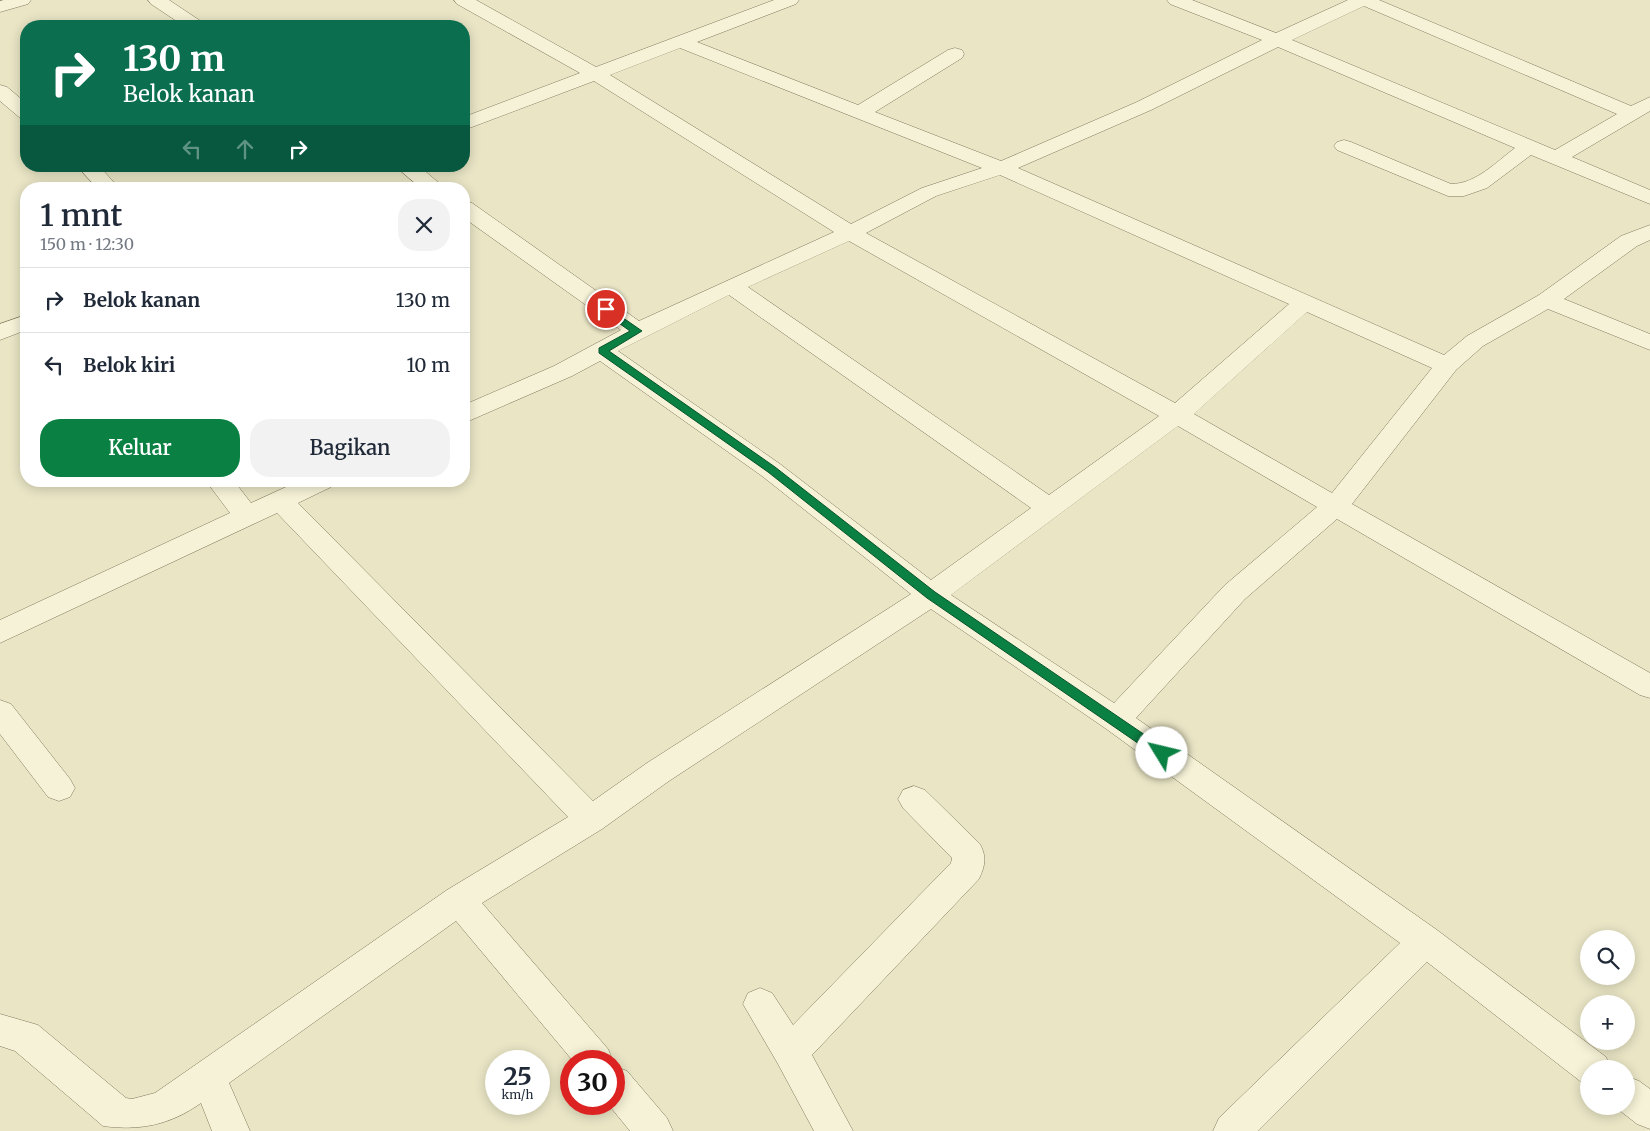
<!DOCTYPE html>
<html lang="id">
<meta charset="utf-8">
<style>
body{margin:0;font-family:Merriweather,serif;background:#f2f2f3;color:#1f2937;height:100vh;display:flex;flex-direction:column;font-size:19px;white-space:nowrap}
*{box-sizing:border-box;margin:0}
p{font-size:16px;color:#747a83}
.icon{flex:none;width:28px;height:28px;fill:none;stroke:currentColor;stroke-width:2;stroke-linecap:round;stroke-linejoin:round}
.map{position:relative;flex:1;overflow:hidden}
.side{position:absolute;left:20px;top:182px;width:450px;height:305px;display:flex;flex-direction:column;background:#fff;border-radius:20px;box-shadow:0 2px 12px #0003}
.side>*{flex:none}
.top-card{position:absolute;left:20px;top:20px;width:450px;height:152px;border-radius:20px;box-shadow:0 2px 12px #0003;background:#0b6e4f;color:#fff;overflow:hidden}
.controls{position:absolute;left:1580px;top:930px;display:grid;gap:10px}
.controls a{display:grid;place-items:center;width:55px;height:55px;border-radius:50%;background:#fff;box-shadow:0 2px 12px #0003;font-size:25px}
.speed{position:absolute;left:485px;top:1050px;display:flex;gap:10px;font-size:25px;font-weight:700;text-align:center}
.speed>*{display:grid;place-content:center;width:65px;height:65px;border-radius:50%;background:#fff;box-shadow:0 2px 12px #0003;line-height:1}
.speed small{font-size:12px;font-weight:400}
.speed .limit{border:8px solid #d22;background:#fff;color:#111}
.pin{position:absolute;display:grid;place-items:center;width:42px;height:42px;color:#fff;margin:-21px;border:2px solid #fff;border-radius:50%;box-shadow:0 1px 5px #0007}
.me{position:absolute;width:55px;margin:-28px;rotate:306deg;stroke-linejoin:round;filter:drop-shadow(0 0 4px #0008)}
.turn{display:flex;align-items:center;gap:18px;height:105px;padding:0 20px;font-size:22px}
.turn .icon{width:65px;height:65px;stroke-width:2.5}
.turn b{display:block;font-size:35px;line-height:42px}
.lanes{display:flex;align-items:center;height:48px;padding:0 20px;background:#0003;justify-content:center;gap:25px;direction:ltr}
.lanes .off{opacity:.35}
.round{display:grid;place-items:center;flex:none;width:52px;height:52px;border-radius:20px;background:#f2f2f3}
.head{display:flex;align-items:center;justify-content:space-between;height:85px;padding:0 20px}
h1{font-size:30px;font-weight:600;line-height:38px}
.cta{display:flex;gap:10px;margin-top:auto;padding:10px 20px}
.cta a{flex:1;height:58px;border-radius:20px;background:#0b8043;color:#fff;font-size:20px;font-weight:600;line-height:58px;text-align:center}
.cta a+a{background:#f2f2f3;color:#1f2937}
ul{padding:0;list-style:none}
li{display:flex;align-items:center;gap:15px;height:65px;padding:0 20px;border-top:1px solid #e0e1e3}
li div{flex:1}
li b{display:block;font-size:19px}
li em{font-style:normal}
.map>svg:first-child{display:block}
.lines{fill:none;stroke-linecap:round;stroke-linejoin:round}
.street-casing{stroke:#82785d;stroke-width:1}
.street{fill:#f5f2d7;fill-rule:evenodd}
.route{fill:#0b8043;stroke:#07532c}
</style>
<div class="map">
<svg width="1650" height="1131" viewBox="0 0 1650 1131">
<rect width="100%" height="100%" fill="#e9e5c5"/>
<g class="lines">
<defs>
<g id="street">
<path d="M4,0H31L28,4L0,12V1Z"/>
<path d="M148,0H169L202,22L205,26H184L151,4Z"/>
<path d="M454,0H476L596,67L774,0H799L796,4L697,42L858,105L948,50L955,48L962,50L964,54L962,58L875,112L1001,161L1137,102L1262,40L1170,4L1167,0H1192L1276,33L1348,0H1379L1631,106L1650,97V111L1572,157L1650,190V204L1531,155L1487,188L1464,196H1448L1337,150L1334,146L1337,142L1344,140L1351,142L1451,184C1476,184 1496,162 1515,148L1278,47L1151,110L1018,168L1444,355L1467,336L1539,295L1621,236L1650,225V240L1637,246L1564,299L1650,334V350L1548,309L1483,346L1456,370L1352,504L1650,673V698L1640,695L1337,519L1245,599L1136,718L1437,930L1606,1057L1611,1069H1589V1084L1580,1081L1427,962L1258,1131H1213L1219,1118L1400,943L1105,728L931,609L669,781L602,829L482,903L608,1049L613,1061H573L456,921L229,1083L250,1131H212L201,1103C170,1125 140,1131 103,1126L15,1051L0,1046V1014L38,1025L126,1098L132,1099L155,1093L447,890L568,817L277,513L0,643V620L230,513L206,481H234L251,503L299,481H335L331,487L298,503L593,801L647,763L911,594L762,476L600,361L572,376L464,423V405L554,366L621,330L464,218V202L472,203L639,321L834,232L594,81L464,130V117L580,73L457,4ZM1364,6L1617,114L1555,150L1292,40ZM680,48L982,168L922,188L851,224L610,75ZM1000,175L1289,304L1175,403L866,233L936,196ZM849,241L1159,416L1049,495L748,287ZM729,295L1031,508L931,580L780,464L618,351ZM1307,312L1432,368L1332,493L1194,414ZM1178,426L1317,507L1225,585L1114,703L951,595Z"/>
<path d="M0,85L7,87L26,103V119L19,117L0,101Z"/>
<path d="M77,166H99L120,189H98Z"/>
<path d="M395,166H419L446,189H422Z"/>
<path d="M26,315V330L0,340V324Z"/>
<path d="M0,700L11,704L70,779L75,788L70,797L59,801L48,797L0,734Z"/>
<path d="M914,786L925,790L980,844C987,857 985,866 979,879L812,1055L853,1131H814L778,1064L743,1004L748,993L760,988L772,993L793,1025L951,863L952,858L903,808L898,799L903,790Z"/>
<path d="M614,1066L627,1071L667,1118L673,1131H630L608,1104H614Z"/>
<path d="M1626,1076L1639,1081L1650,1089V1129L1637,1124L1614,1106H1626Z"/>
</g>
</defs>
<use href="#street" class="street-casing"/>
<use href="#street" class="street"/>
</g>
<path class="route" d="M606,306L642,331L609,351L775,467L935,592L1167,750L1169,753L1167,757H1158L927,598L768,472L599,353V348L630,331L602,311V307Z"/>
</svg>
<div class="controls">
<a><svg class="icon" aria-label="search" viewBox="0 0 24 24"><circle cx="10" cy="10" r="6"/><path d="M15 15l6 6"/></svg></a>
<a>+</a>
<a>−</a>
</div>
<div class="speed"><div>25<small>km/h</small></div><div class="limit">30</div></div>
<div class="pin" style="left:606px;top:309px;background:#d93025"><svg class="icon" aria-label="arrive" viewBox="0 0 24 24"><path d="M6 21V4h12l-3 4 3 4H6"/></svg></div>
<svg class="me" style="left:1162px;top:753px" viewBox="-20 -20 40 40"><circle r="19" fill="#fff"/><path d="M0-13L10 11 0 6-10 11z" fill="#0b8043"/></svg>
<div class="top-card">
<div class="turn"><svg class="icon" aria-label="right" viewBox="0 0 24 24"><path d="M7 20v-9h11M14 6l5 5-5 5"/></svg><div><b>130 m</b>Belok kanan</div></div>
<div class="lanes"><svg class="icon off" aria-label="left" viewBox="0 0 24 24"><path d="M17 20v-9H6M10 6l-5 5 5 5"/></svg><svg class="icon off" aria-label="ahead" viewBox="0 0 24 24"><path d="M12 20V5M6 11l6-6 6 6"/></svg><svg class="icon" aria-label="right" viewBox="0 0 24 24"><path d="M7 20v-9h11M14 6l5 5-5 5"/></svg></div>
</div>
<section class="side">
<div class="head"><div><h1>1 mnt</h1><p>150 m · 12:30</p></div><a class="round"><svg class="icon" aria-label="close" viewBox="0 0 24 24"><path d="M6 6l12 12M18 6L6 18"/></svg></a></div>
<ul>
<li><svg class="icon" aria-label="right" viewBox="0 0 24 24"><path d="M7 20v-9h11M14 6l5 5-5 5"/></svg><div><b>Belok kanan</b></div><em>130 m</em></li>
<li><svg class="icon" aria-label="left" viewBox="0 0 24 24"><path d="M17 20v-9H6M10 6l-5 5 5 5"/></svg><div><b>Belok kiri</b></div><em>10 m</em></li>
</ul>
<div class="cta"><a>Keluar</a><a>Bagikan</a></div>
</section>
</div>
